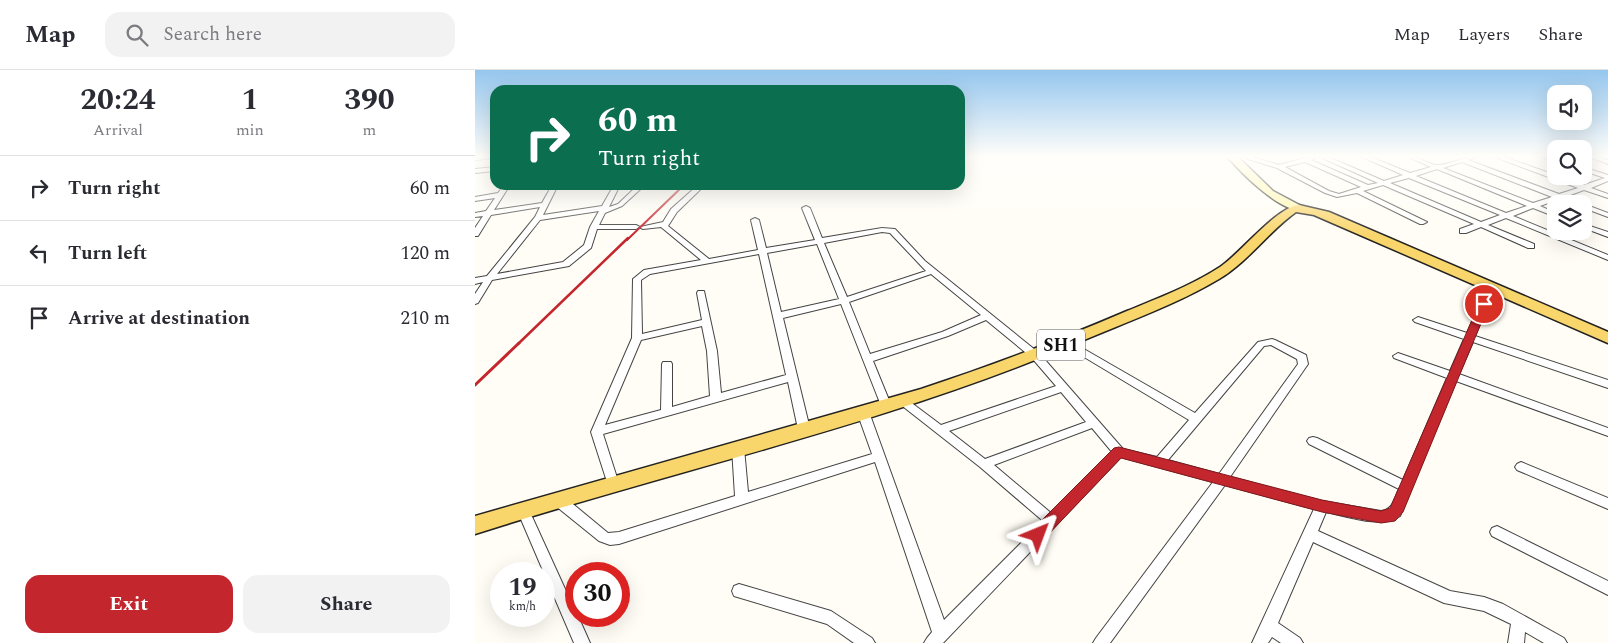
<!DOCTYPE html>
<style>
body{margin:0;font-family:Spectral,serif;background:#f2f2f3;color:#2b2b33;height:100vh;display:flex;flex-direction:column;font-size:19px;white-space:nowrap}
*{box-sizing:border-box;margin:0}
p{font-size:16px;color:#7c7c81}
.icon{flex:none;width:28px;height:28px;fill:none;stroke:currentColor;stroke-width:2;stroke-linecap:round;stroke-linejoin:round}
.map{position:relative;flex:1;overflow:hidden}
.panel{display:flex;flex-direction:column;background:#fff;width:475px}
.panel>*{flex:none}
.banner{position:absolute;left:15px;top:15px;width:475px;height:105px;border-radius:15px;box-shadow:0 5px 20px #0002;background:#0b6e4f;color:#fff;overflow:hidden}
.fabs{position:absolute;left:1072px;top:15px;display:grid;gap:10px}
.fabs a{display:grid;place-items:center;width:45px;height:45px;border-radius:10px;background:#fff;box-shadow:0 5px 20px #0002;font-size:25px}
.speed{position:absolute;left:15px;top:492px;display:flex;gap:10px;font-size:25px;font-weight:700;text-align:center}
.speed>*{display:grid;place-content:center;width:65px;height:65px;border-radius:50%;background:#fff;box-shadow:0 5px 20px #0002;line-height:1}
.speed small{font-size:12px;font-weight:400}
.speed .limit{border:8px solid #d22;background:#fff;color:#111}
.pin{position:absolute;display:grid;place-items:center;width:42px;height:42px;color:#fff;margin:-21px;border:2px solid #fff;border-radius:50%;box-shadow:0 1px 5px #0007}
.me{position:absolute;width:55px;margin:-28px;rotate:44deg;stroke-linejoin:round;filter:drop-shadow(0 0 4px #0008)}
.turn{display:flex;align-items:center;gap:18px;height:105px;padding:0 25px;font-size:22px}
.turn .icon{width:65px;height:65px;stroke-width:2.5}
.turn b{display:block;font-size:35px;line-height:42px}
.eta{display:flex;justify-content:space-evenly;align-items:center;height:85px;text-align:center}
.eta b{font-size:30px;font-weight:700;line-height:35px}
.cta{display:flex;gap:10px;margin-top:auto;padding:10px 25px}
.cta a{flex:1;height:58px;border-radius:15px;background:#c4262e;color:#fff;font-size:20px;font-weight:700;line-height:58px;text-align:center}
.cta a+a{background:#f2f2f3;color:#2b2b33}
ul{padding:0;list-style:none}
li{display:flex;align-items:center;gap:15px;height:65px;padding:0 25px;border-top:1px solid #e1e1e2}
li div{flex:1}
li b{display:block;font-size:19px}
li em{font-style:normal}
header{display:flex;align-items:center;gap:30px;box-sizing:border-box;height:70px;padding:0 25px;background:#fff;border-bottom:1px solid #e1e1e2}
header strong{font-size:24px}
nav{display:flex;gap:28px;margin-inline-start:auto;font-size:18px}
.search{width:350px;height:45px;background:#f2f2f3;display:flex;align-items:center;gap:12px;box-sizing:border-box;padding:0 18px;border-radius:15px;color:#7c7c81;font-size:19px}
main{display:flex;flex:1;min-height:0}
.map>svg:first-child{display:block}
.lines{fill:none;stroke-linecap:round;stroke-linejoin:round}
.street-casing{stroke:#444;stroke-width:2}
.secondary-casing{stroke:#333;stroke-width:3}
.primary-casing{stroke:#222;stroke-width:3}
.street{fill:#fff;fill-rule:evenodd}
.secondary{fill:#fff6b0;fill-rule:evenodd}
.primary{fill:#f9d66b;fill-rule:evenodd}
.rail-far2{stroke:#c4262e;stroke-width:2}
.rail-far1{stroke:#c4262e;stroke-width:2.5}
.rail{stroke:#c4262e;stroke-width:3}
.route{fill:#c4262e;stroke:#7f191e}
.labels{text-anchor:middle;stroke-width:5;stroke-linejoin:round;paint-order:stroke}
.shield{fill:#fff;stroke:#585858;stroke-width:1}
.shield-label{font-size:18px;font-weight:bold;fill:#111}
</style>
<header>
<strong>Map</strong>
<div class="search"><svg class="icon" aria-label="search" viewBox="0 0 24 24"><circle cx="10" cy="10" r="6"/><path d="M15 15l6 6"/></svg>Search here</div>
<nav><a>Map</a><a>Layers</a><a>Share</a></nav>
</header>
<main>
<section class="panel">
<div class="eta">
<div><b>20:24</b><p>Arrival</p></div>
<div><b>1</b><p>min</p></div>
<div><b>390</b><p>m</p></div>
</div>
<ul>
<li><svg class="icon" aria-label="right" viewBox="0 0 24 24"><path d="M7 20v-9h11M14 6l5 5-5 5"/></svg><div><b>Turn right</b></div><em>60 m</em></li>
<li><svg class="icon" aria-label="left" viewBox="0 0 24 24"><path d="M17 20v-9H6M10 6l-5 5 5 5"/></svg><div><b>Turn left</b></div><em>120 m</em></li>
<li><svg class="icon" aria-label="arrive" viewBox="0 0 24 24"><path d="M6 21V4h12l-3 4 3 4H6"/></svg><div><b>Arrive at destination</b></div><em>210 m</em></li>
</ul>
<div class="cta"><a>Exit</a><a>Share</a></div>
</section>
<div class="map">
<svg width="1133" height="573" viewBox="0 0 1133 573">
<rect width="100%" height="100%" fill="#fffdf5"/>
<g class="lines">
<defs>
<g id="street">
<path d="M0,86H20V88L0,90Z"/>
<path d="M775,86L804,95L837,86L840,88L836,90L893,115L903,113L843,86H851L909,111L928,105L885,86H893L935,103L956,97L931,86C943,86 950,93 961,95C971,96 991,86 1004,86L993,90L1084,124L1103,118L1017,86H1026L1109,115L1130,108L1109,101V97L1111,98L1133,105V111L1116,118L1133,124V128L1109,120L1090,127L1106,134H1096L1084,129L1065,136L1081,143V147L1058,138L1038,146L1133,185V190L1031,148L1013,155L1059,174V178H1053L1006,157L991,163H985V159L999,154L908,115L888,121L952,152L948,154H945L882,123L862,127L850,123L802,98L773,89L772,88ZM830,92L886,117L864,124L854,121L810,97ZM987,92L1077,127L1058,133L968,98ZM962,99L1052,136L1031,143L941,106ZM934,108L1025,145L1006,152L915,113Z"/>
<path d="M1066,86L1081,88V92L1067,87Z"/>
<path d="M1112,86H1121L1133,90V94Z"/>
<path d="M20,97V101L0,103V99Z"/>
<path d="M29,115H35L19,140L67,133L76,117L86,115L81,119L68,145L127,136L139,115H145L134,137L143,134L163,115H170L147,136L130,143L124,155H161L165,157L188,152L196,139L223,115H230L202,142L193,156L234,189L283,180L276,150L280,148L284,150L291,178L340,170L327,138L331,136L335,138L347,168L407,158L420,159L450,191L564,283L648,379L682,387L714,350L589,275L587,273L589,271H595L720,343L783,272L797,269L800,270L831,285L833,294L755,407L847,431L906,441C918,440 919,429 924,419L834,374L832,371L834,368L838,367L842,368L928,410L972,308L919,288L918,286L923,283L975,301L989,269L940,252L938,250L943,247L992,263L1012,218L1013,216H1019L1020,218L1000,266L1133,310V318L998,272L984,304L1133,358V366L981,311L925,446C908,459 871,446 851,442L843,461L975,521L1009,527L1028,534L1089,568L1092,573H1069L1050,562L1049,573H1033L1036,554L1009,541L969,533L838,472L803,553L825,568L828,573H806L797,567L793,573H777L839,439L750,415L635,573H618L621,568L738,412L646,387L468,573H449L452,568L457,562L400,392L144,474L135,475L124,471L77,433L76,429L77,425L82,424L87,425L133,463L144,462L260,426L257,378L259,375L263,374L267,375L269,378L273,422L397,384L382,342L384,339H392L394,342L469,550L568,451L505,397L421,331L422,328H430L466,355L581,316L556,287L511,250L473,266L398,291L416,335L415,338H407L366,234L308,248L335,359L333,362H325L323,359L313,312L128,364L144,414L142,418L138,419L134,418L116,362L157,268L158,209L169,200L226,190L186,157L168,159L164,157L161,159H122L116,178L94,196L17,210L3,233L0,234V224L8,212L0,214V208L12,206L60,147L65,137L16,145L3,166H0V158L8,146L0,147V143L11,141L20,128L0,131V127L23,123ZM124,141L115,157L109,175L88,192L22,204L65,150ZM407,162L415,163L451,201L372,227L349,173ZM342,174L364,229L306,242L292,183ZM284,184L311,305L246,323L242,281L229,221H223L222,223L227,250L167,264L166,210L175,204ZM456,204L506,245L467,262L395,284L374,232ZM227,256L232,281L235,326L197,337V294L196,292H188L187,294L186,340L130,355L166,270ZM796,275L822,289L823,294L744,404L693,390L789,276ZM586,322L611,352L510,389L474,361ZM617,358L637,382L576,443L519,395Z"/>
<path d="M1109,134L1133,143V147L1109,138Z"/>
<path d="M1109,154L1133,162V167L1109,158Z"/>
<path d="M1046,392L1133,428V439L1042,400L1040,397L1042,394Z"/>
<path d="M48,435L53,436L54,440L101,543V546H103L115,573H99L42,440L43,436Z"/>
<path d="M1022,456L1133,511V525L1017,466L1015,462L1017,458Z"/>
<path d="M264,514L356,541L397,568L400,573H379L352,554L259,526L257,521L259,516Z"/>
</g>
<path id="secondary" d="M752,86H762L798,121L830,138L829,140C808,145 765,102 752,86Z"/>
<path id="primary" d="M824,135L854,142L1133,262V273L839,145L821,142C793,162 774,191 744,209C702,234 654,251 609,270C413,354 203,399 0,464V446L446,319C516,296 584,270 652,241C683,228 716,216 745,197C767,182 800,138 824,135Z"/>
</defs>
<use href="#street" class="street-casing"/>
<use href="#secondary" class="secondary-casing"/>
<use href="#primary" class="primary-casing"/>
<use href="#street" class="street"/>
<use href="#secondary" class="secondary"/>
<use href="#primary" class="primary"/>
<path class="rail-far2" d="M152,170L209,115"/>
<path class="rail-far1" d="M43,274L153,168"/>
<path class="rail" d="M0,315L44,273"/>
</g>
<linearGradient id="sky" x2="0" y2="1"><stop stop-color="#95c6ee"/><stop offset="0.52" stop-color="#fffefa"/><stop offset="1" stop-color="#fffefa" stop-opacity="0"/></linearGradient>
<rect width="1133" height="166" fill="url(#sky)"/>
<path class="route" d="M1009,231L1014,234L928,442L920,451L906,453L847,442L646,388L568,470L563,471L557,470L555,465L557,460L639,378L644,377L847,430L906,441L915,438L1004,234Z"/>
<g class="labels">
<rect class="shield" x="562" y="259.5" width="48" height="31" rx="4"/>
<g class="shield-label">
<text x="586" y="281">SH1</text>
</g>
</g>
</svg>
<div class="fabs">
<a><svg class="icon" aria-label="sound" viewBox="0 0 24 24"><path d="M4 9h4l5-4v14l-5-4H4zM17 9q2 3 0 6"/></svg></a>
<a><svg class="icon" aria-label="search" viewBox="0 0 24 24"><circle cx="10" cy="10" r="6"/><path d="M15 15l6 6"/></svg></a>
<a><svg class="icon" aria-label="layers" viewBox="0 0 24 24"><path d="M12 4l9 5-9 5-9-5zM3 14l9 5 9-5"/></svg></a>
</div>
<div class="speed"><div>19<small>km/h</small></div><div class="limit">30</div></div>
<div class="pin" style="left:1009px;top:234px;background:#d93025"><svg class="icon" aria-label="arrive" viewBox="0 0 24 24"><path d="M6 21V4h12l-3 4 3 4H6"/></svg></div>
<svg class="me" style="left:563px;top:465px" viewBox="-20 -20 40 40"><path d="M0-17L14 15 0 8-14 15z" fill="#c4262e" stroke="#fff" stroke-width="4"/></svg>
<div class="banner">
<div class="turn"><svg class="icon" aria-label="right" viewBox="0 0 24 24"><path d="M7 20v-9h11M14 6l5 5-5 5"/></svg><div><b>60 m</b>Turn right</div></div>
</div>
</div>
</main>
